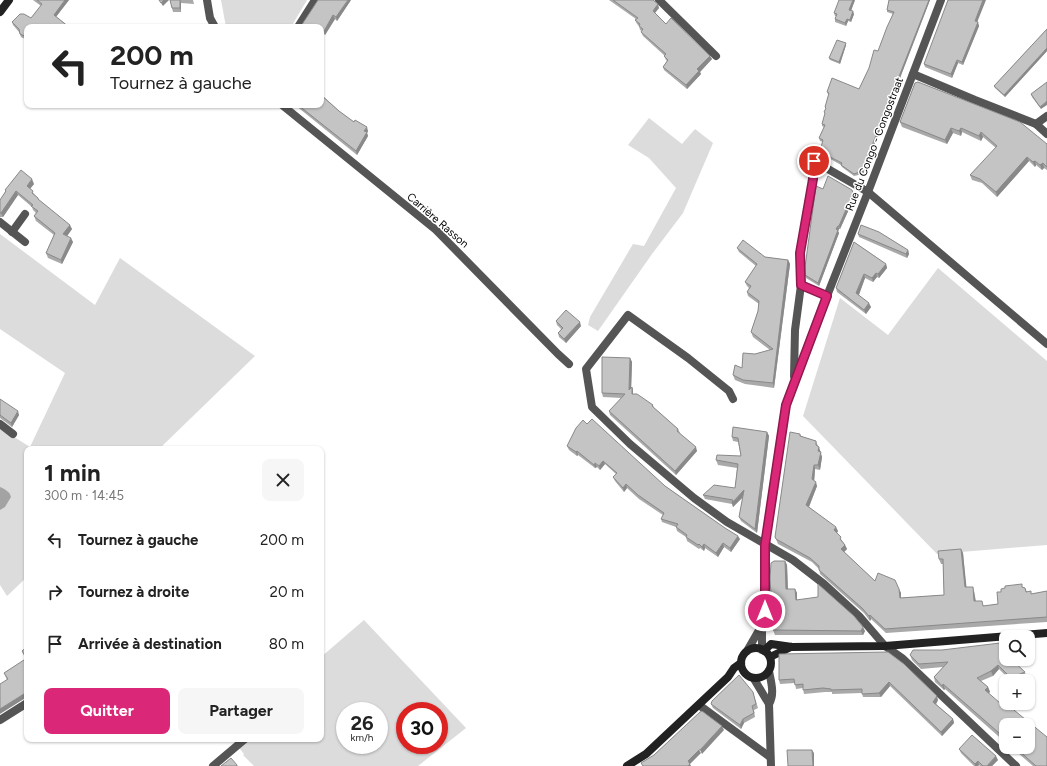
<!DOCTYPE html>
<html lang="fr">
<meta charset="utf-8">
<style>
body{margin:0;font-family:Figtree,sans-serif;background:#f6f6f6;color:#222;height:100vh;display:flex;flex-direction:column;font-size:15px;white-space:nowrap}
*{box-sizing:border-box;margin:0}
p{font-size:13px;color:#767676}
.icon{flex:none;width:22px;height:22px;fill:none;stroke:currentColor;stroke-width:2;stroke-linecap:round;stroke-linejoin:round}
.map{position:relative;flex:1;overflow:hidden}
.panel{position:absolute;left:24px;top:446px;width:300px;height:296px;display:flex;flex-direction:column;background:#fff;border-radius:8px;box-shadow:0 1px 3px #0004}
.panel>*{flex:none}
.guide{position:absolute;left:24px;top:24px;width:300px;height:84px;border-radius:8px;box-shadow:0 1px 3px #0004;background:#fff;color:#222;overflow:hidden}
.buttons{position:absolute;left:999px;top:630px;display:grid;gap:8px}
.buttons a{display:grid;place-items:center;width:36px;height:36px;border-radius:8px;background:#fff;box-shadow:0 1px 3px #0004;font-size:20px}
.speed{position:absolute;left:336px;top:702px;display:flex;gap:8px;font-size:20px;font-weight:700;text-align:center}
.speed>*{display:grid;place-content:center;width:52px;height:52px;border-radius:50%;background:#fff;box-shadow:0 1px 3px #0004;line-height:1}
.speed small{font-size:10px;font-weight:400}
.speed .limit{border:6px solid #d22;background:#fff;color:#111}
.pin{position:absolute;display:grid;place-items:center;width:34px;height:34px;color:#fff;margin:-17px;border:2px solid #fff;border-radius:50%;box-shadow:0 1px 4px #0007}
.me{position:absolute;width:44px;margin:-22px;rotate:0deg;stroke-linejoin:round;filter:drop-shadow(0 0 3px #0008)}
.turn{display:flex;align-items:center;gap:14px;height:84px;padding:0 20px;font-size:18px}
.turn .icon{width:52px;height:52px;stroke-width:2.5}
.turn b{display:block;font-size:28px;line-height:34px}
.round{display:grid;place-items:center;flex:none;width:42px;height:42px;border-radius:8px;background:#f6f6f6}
.overview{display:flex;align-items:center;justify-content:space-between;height:68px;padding:0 20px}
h1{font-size:24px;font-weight:700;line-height:30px}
.action{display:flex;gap:8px;margin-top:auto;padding:8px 20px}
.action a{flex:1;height:46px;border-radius:8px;background:#db2777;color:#fff;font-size:16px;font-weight:700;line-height:46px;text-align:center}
.action a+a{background:#f6f6f6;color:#222}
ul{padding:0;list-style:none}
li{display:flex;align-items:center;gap:12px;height:52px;padding:0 20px}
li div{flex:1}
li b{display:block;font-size:15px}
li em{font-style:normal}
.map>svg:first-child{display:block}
.green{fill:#dcdcdc;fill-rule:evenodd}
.water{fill:#a3a3a3}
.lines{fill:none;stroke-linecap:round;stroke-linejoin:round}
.street{stroke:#555;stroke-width:8}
.secondary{stroke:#222;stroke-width:8}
.wall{fill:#a9a9a9}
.shaded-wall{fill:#898989}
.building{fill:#c4c4c4;stroke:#898989}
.route-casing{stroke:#8e194d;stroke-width:10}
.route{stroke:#db2777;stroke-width:7}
.labels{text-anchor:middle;stroke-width:3;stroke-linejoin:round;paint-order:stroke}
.street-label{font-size:11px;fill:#000;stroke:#fff}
</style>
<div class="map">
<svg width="1047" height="766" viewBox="0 0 1047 766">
<rect width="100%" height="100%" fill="#fff"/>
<g class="green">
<path d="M221,0H307L291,27H226Z"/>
<path d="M649,118L682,144L695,129L713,143L683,213L652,254L598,331L588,325L590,317L633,244L644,246L676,188L649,158L628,145Z"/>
<path d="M0,234L95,305L120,258L255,356L159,449H27V577L7,596L0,585V428L30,447L65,373L0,329Z"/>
<path d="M938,268L1047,361V545L937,554L803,416L840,298L888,335Z"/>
<path d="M364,620L466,728L418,766H254L243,755L244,754L232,739H321V657ZM345,711H379V745H345ZM405,711H439V745H405Z"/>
</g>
<path class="water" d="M0,487C5,489 10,492 11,497L5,507L0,510Z"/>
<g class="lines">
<g class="street">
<path d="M207,0L210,18L215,27"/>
<path d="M659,0L716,56"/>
<path d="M298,27L315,0"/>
<path d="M913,74L975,100L1036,124L1047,134"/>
<path d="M282,105L436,230L558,354L569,364"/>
<path d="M1036,124L1047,116"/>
<path d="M0,222L25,242"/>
<path d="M12,232L25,214"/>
<path d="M801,285L800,253L813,179L814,161L868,192L1047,344"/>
<path d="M794,376L795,330L801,285L827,296"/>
<path d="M733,399L729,391L688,358L628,315L586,369L592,407L630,444L694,498L727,522L793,560L824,584L860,617L885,646L902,658L1016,766"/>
<path d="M0,424L13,434"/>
<path d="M762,625V650"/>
<path d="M747,651L762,625L765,611V545L786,405L827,296L868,192L941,0"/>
<path d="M769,671C771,682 775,694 769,704L771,766"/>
<path d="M754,679L769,704"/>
<path d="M699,705L770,757"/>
<path d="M0,720L27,703"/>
<path d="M213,766L245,739"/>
</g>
<g class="secondary">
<path d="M0,12L9,0"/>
<circle cx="756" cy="663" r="15"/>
<path d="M764,651L771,644L792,647L885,646L1047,633"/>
<path d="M770,657L791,647"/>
<path d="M627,766L646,754L728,677L734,668L741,663"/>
</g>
</g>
<g class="wall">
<path d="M33,0H69L56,17L69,27H27V40L21,37L19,32L13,25L12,22L31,18L41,6Z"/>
<path d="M170,0H193L194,4L181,3V12H173Z"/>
<path d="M351,0L337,21L335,19L325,35L324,34L321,38V27H300Z"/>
<path d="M609,0H653L659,8L655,13L666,24L710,56L712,59L700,72L701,74L687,89L664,70L663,67L667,61L666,60L664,56H665L643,36L641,32L642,31L640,30L639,26L637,24L635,20L636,19Z"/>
<path d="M855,0L851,11L854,14L851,22L848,21L846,26L835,22V19L836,16H835L834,13Z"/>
<path d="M889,0H930L863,174L854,176L842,167L841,165L825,156L824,154L825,151L822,149L821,147L823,142L820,141L819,138L824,127L822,126V124L825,114L824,112L826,109L825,107L829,95L828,94L827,92L859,89L878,51L893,14L887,12V10Z"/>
<path d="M977,22L979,26L963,65L958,63L952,78L925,67L924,64Z"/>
<path d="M1047,29V51L1005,97L995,88L994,86Z"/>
<path d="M846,43V45L840,64L830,60L829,58Z"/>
<path d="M1047,82L1041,109L1032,97L1031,94Z"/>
<path d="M915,83L1047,144V170L1044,168L1042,170L1036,165L1035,167L1029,161L997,197L982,183L972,180L970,175L996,148L983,137L981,141L962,132L961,136L953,133L947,144L902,127L900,122Z"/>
<path d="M323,93L324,97L339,111L354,122L368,131L367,133L368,136L357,155L295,105H321Z"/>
<path d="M34,184L30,189L35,195L39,200L72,229L67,236L73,242L62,264L48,258L46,253L54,235L36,221L34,216L36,213L33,210L32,207L18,195L3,217H0V200L5,192V190Z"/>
<path d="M823,189L855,196L840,229H839L838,231L839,233L819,286L806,278L805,275Z"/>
<path d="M858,234L908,250L909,254L907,258L859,237Z"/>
<path d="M854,242L886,264L887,268L879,278L877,277L873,282L865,278L859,295L871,307L866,314L837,292L836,288Z"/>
<path d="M737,248L765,257L788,260L790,264L774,388L745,384L735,380L733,375L742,368L755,354L770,350L753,337L751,332L758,311L759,304L748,296L747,292L749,288L747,286L745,282L756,266L739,252Z"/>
<path d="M556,321L581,326L566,343L559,337L558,333L561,329L557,325Z"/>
<path d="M630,358L632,362L631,388L632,387L633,390V394L653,405L654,408L678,429L680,433H679L697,451L676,475L610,415L609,411L622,398L603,397L602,393Z"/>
<path d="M0,399L19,415L12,427L0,418Z"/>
<path d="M767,432L769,436L757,533L741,521L739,517L743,497L733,507L732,504L705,499L703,495L735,488L737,468L718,465L716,460L741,456L738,442L733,441L732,437Z"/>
<path d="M800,434L801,436L816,441L822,457L820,470L815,469L814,481L817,486L809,507L838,531L837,533L845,545L847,549L844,552L875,581L899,589L901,593V598L944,595L943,564H941L939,559L961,549L963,553L966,587L974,591L976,601L984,606L998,604L1001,592L1023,587L1025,588L1027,592L1032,594L1047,591V622L886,633L871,619L870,621L864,613L820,574L819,569L812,562L778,544L775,537Z"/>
<path d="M567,446L665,486L740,539L731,552L724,547L718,557L705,548L704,551L700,548L699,549L687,541L686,537L677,531L676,527L662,522L661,519L663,515L639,499L627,488L624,492L615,481L613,477L616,474L605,464L600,470L597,467L595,468L578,455L577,456L569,450Z"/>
<path d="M785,561L787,565L788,589H795L797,593V600L865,631L863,635H775L773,630Z"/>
<path d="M27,647V697L7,680L4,673L26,659L23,654L22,651Z"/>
<path d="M888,652L938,700L936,704L953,719L954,723L942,736L890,686L881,697H863L862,693L832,694V692H825L804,694L803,688L796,689L795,683L780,684L779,680Z"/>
<path d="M910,655L1006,659L1025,672L1026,677L1017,681H1011L999,669L993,676L981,681L988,687L990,692L988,693L1047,766H1033L1011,747H1028L1006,725V743L945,689L944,690L935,682L934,677L943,667L921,669L912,660Z"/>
<path d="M753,692L758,708L754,710L755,717L744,723L741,729L713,708L711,704Z"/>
<path d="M959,749L998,760L992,766H980L979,765L978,766H974L961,753Z"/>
</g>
<g class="shaded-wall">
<path d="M65,0H69L55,18L54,15Z"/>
<path d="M164,0H169L163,6L161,3Z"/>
<path d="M180,0L181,3V12L180,8Z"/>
<path d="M348,0H351L337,21L336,17Z"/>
<path d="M853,0H855L850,13L849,10Z"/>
<path d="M929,0H930L863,174L862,171Z"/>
<path d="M983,0H986L976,25L975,21Z"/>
<path d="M658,4L659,8L654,14L653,11Z"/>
<path d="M853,11L854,14L851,22L850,20Z"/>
<path d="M333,15L335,19L325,35L324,31Z"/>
<path d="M847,19L848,21L846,26L845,23Z"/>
<path d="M978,22L979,26L963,65L962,62Z"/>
<path d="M322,30L324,34L321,38V32Z"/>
<path d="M846,43V45L840,64L839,62Z"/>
<path d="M1047,48V51L1005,97L1004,95Z"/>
<path d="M710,56L712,59L700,72L701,74L687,89L686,85L697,69Z"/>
<path d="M957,60L958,63L952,78L951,74Z"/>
<path d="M1047,101V105L1041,109L1040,107Z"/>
<path d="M367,127L368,131L367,133L368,136L357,155L356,151L364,131Z"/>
<path d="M951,128L953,133L947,144L945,140Z"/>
<path d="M961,128L962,132L961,136L959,131Z"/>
<path d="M981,132L983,137L981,141L979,136Z"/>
<path d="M1027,157L1029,161L997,197L996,192Z"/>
<path d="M1035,161L1036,165L1035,167L1033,162Z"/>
<path d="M1043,163L1044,168L1042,170L1040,165Z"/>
<path d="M32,179L34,184L28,191L27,186Z"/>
<path d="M16,191L18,195L3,217L1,213Z"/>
<path d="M853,193L855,196L840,229L839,226Z"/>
<path d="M70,225L72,229L65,239L63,234Z"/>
<path d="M838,226L839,229L838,231L839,233L819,286L818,283L836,229Z"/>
<path d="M71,238L73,242L62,264L61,260Z"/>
<path d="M908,250L909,254L907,258L906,254Z"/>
<path d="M788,260L790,264L774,388L773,383Z"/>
<path d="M886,264L887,268L879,278L878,274Z"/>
<path d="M876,273L877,277L873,282L872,278Z"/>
<path d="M864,274L865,278L858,297L856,293Z"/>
<path d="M869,303L871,307L866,314L864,310Z"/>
<path d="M580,322L581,326L566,343L564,339Z"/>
<path d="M630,358L632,362L631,393L629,390Z"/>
<path d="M632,387L633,390V398L632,394Z"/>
<path d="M18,411L19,415L12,427L11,423Z"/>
<path d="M767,432L769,436L757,533L755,529Z"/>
<path d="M696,447L697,451L676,475L675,471Z"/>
<path d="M819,447L822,457L820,470L818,465V451Z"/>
<path d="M577,451L578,455L577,456L576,452Z"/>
<path d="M603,461L605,464L600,470L599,466Z"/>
<path d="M595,463L597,467L595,468L594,465Z"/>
<path d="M814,465L815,469L814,484L812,479Z"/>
<path d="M816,482L817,486L808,509L806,505Z"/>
<path d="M626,484L627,488L624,492L623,488Z"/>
<path d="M744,490L745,495L733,507L732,503Z"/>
<path d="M836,527L838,531L836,534L834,530Z"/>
<path d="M738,536L740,539L731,552L730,548Z"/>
<path d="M723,543L724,547L718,557L716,553Z"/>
<path d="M704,544L705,548L704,551L702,547Z"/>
<path d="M845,545L847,549L843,553L841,549Z"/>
<path d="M961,549L963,553L967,592L965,587Z"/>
<path d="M785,561L787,565L788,594L786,589Z"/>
<path d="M973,587L974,591L976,606L974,601Z"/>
<path d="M795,589L797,593V605L796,600Z"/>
<path d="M899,589L901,593V603L900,598Z"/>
<path d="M870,615L871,619L870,621L869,616Z"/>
<path d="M863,627L865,631L863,635L861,631Z"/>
<path d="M998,665L999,669L993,676L991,671Z"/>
<path d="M889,682L890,686L881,697L879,693Z"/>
<path d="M943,684L945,689L944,690L942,686Z"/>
<path d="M988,687L990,692L987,695L985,690Z"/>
<path d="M27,692V697L0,714V709Z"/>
<path d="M937,696L938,700L935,706L933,702Z"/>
<path d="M743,719L744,723L741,729L740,725Z"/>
<path d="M953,719L954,723L942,736L941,732Z"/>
<path d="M722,726L724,730L702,754L700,750Z"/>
<path d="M699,750L701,753L690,764L691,766H688V761Z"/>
<path d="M812,750L814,753V766H813Z"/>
<path d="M996,756L998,760L992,766H987Z"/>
<path d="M978,761L979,765L978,766H975V764Z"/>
</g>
<g class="building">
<path d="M37,0H65L54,15L69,27H43L41,26L40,27H27V37L20,34L19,29L12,22L20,14H24L31,18L42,4Z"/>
<path d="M159,0H164L161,3Z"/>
<path d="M170,0H180V8H172Z"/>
<path d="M318,0H348L336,17L333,15L324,31L322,30L321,32V27H300L301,26Z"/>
<path d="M613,0H653L658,4L653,11L666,24L671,18L710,56L697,69L699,71L686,85L663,67L668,60L664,56L666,54L641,32L643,29L639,26L640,24L635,20L638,18Z"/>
<path d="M839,0H853L849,10L853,11L850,20L847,19L845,23L835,19L837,14L834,13Z"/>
<path d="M889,0H929L862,171L854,174L841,165L842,163L824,154L826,149L821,147L823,140L819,138L825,125L822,124L825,113L824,112L826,108L825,107L829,93L827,92L832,78L859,89L869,68L874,50L878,51L887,27L894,12L887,10Z"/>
<path d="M948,0H983L975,21L978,22L962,62L957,60L951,74L924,64Z"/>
<path d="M1047,29V48L1004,95L994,86Z"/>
<path d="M837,40L846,43L839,62L829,58Z"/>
<path d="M918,82L1020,122L1047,144V167L1043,163L1040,165L1035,161L1033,162L1027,157L996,192L980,179L970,175L997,146L981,132L979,136L961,128L959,131L951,128L945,140L900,122L915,83Z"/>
<path d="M1047,82V101L1040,107L1031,94Z"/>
<path d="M321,92L323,93L321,95L339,111L354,122L355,120L367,127L364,131L367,132L356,151L298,105H321Z"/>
<path d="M21,170L32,179L27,186L33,191L32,193L38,198V199L70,225L63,234L71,238L61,260L46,253L55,233L34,216L38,211L31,206L33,205L16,191L1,213H0V200L6,191L5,190Z"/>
<path d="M828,176L852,190L853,193L839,226H838L836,229L838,230L818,283L805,275V267L816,186L823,189Z"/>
<path d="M861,225L879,232L908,250L906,254L858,234Z"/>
<path d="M743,240L765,257L788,260L773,383L743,380L733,375L735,365L742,368L743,353L755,354L773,349L751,332L758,311L759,301L747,292L751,286L745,282L757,264L737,248Z"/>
<path d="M854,242L886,264L878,274L876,273L872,278L864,274L856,293L869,303L864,310L836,288Z"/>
<path d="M566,310L580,322L564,339L558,333L563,328L556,321Z"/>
<path d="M602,357L630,358L629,390L632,387V394H637L653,405L652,406L678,429L677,431L696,447L675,471L609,411L625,394L602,393Z"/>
<path d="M0,399L18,411L11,423L0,415Z"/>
<path d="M592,419L665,486L725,528L738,536L730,548L723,543L716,553L704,544L702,547L699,544L698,545L686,537L687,535L676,527L678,524L661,519L664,513L638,495L626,484L623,488L613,477L617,473L603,461L599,466L595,463L594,465L577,451L576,452L567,446L576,428L583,420L587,424Z"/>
<path d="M733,427L767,432L755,529L739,517L744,490L732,503L733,500L703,495L714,485L735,488L738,464L716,460L717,455L741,456L738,438L732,437Z"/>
<path d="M790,432L800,434V436L816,441V445L819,447L818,451L821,452L818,465H814L812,479L816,482L806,505L836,527L834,530L841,537L840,539L845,545L841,549L875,581L878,573L895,580L899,589L900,598L944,595L943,559H939L938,551L961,549L965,587H973L974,601H982L983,606L998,604L997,592H1001V589L1005,588V586L1022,584V587L1025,588L1026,592L1031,591V594L1047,591V617L885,629L870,615L869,616L862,608L819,570V566L810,558L776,539L775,537Z"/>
<path d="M774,561H785L786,589H795L796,600L818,597V584L854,616L863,627L861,631L773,630L770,578L771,563Z"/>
<path d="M1000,643L1006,654V659H1011L1025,672L1011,678L998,665L991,671L977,678L988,687L985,690L1007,709L1009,706L1047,737V766H1036L1015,747H1028V725H1006V739L943,684L942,686L934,677L948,662L919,664L910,655L913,650H942Z"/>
<path d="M27,647V692L0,709V684L8,679L4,673L27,658L22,651Z"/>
<path d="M888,652L904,664L937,696L933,702L953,719L941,732L889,682L879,693L862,694V689L831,690V689L823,688L803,690V684L795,685L794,679L779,680V654Z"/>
<path d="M739,675L753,692L756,704L752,706L754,713L743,719L740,725L711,704L712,701Z"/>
<path d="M702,711L722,726L700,750H699L688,761L690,764L688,766H643L641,763L654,755L700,712Z"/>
<path d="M972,735L996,756L987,766H983L978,761L975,764L959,749Z"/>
<path d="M787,750H812L813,766H788Z"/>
<path d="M231,758L237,765V766H221Z"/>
</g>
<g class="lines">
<defs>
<path id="route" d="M765,611V545L786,405L827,296L801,285L800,253L813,179L814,161"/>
</defs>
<use href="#route" class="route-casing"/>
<use href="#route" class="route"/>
</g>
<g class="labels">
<g class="street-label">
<text transform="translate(874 144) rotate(-69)" y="4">Rue du Congo - Congostraat</text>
<text transform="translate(438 220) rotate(41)" y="4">Carrière Rasson</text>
</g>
</g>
</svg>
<div class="buttons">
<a><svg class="icon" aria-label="search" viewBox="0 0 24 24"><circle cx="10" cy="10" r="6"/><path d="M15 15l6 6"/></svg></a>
<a>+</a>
<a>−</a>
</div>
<div class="speed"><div>26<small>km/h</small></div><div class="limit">30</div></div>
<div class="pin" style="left:814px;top:161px;background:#d93025"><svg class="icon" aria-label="arrive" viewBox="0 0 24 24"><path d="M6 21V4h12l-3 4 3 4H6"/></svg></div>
<svg class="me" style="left:765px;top:611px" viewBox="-20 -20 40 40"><circle r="17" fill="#db2777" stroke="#fff" stroke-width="3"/><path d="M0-11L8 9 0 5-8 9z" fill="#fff"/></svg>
<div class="guide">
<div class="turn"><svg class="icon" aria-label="left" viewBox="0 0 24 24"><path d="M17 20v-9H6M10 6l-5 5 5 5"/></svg><div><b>200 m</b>Tournez à gauche</div></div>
</div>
<section class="panel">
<div class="overview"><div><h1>1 min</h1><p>300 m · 14:45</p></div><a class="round"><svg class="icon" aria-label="close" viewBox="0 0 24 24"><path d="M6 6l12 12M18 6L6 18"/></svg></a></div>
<ul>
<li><svg class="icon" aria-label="left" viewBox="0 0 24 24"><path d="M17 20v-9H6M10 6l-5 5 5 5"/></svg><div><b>Tournez à gauche</b></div><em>200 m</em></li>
<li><svg class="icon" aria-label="right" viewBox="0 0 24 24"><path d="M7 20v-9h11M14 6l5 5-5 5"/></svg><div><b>Tournez à droite</b></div><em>20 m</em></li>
<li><svg class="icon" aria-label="arrive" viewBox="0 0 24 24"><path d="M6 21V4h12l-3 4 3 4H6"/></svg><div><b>Arrivée à destination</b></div><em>80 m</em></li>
</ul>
<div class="action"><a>Quitter</a><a>Partager</a></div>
</section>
</div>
